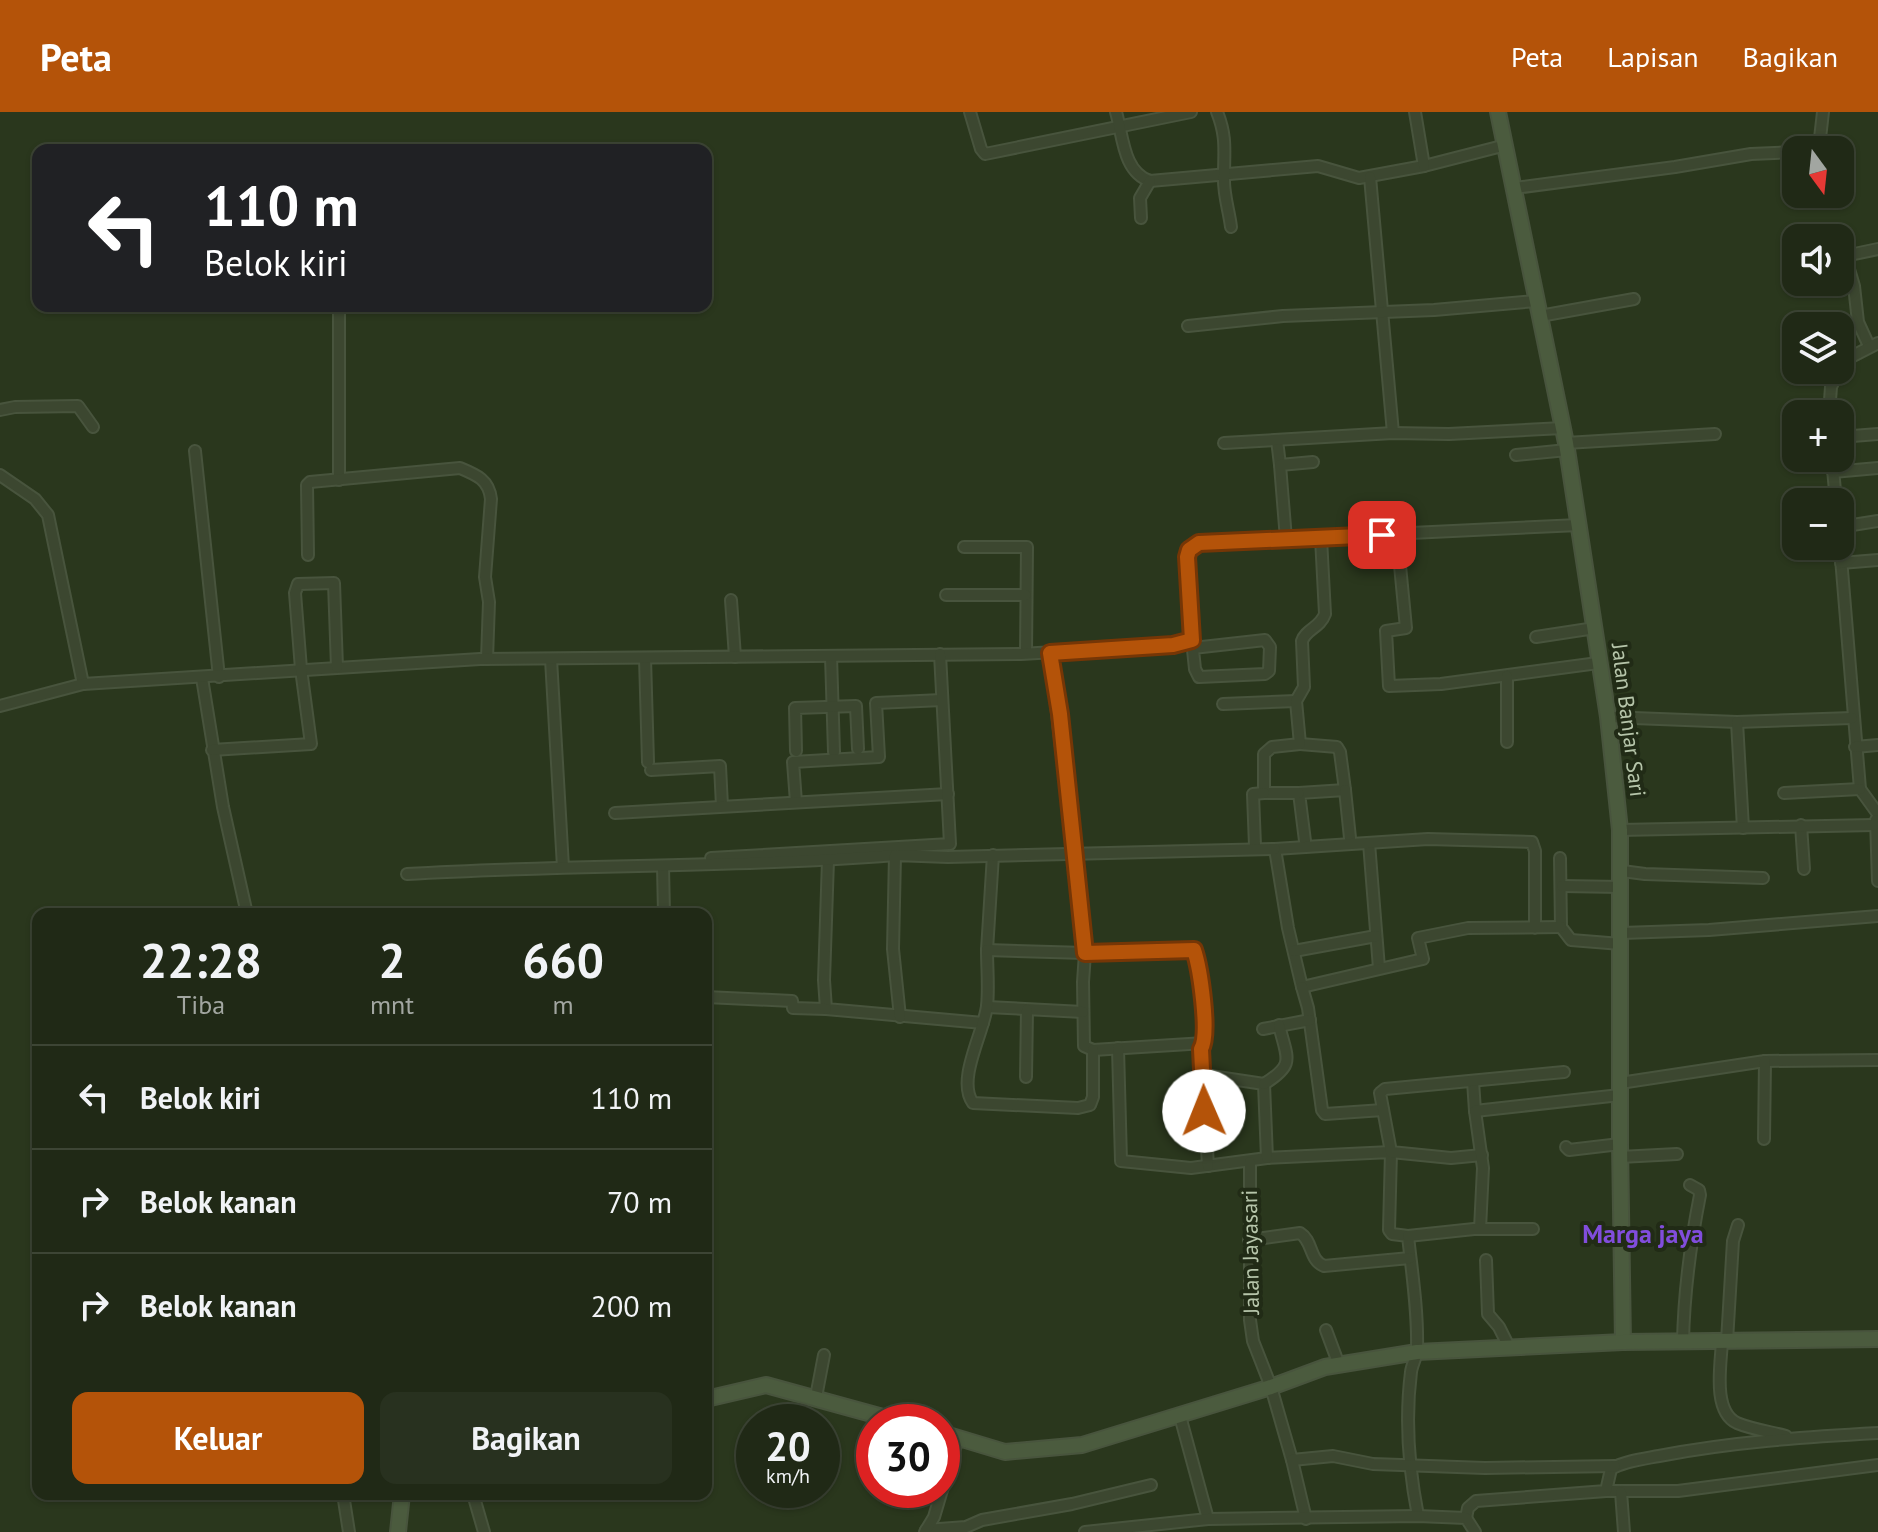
<!DOCTYPE html>
<html lang="id">
<meta charset="utf-8">
<style>
body{margin:0;font-family:"PT Sans",sans-serif;background:#28311f;color:#f1f3f6;height:100vh;display:flex;flex-direction:column;font-size:30px;white-space:nowrap}
*{box-sizing:border-box;margin:0}
p{font-size:26px;color:#a2a6a1}
.icon{flex:none;width:44px;height:44px;fill:none;stroke:currentColor;stroke-width:2;stroke-linecap:round;stroke-linejoin:round}
.map{position:relative;flex:1;overflow:hidden}
.sheet{position:absolute;left:32px;top:796px;width:680px;height:592px;display:flex;flex-direction:column;background:#202916;border-radius:16px;box-shadow:0 2px 6px #0004,0 0 0 2px #3d4535}
.sheet>*{flex:none}
.top-card{position:absolute;left:32px;top:32px;width:680px;height:168px;border-radius:16px;box-shadow:0 2px 6px #0004,0 0 0 2px #3d4535;background:#202124;color:#fff;overflow:hidden}
.needle{width:52px;rotate:165deg}
.controls{position:absolute;left:1782px;top:24px;display:grid;gap:16px}
.controls a{display:grid;place-items:center;width:72px;height:72px;border-radius:16px;background:#202916;box-shadow:0 2px 6px #0004,0 0 0 2px #3d4535;font-size:40px}
.speed{position:absolute;left:736px;top:1292px;display:flex;gap:16px;font-size:40px;font-weight:700;text-align:center}
.speed>*{display:grid;place-content:center;width:104px;height:104px;border-radius:50%;background:#202916;box-shadow:0 2px 6px #0004,0 0 0 2px #3d4535;line-height:1}
.speed small{font-size:20px;font-weight:400}
.speed .limit{border:12px solid #d22;background:#fff;color:#111}
.pin{position:absolute;display:grid;place-items:center;width:68px;height:68px;color:#fff;margin:-34px;border-radius:16px;box-shadow:0 4px 12px #0006}
.me{position:absolute;width:88px;margin:-44px;rotate:359deg;stroke-linejoin:round;filter:drop-shadow(0 0 6px #0008)}
.turn{display:flex;align-items:center;gap:28px;height:168px;padding:0 40px;font-size:36px}
.turn .icon{width:104px;height:104px;stroke-width:2.5}
.turn b{display:block;font-size:56px;line-height:68px}
.eta{display:flex;justify-content:space-evenly;align-items:center;height:136px;text-align:center}
.eta b{font-size:48px;font-weight:800;line-height:56px}
.action{display:flex;gap:16px;margin-top:auto;padding:16px 40px}
.action a{flex:1;height:92px;border-radius:16px;background:#b45309;color:#fff;font-size:32px;font-weight:800;line-height:92px;text-align:center}
.action a+a{background:#28311f;color:#f1f3f6}
ul{padding:0;list-style:none}
li{display:flex;align-items:center;gap:24px;height:104px;padding:0 40px;border-top:2px solid #3d4535}
li div{flex:1}
li b{display:block;font-size:30px}
li em{font-style:normal}
header{display:flex;align-items:center;gap:48px;box-sizing:border-box;height:112px;padding:0 40px;background:#b45309;color:#fff}
header strong{font-size:38px}
nav{display:flex;gap:44px;margin-inline-start:auto;font-size:28px}
.map>svg:first-child{display:block}
.lines{fill:none;stroke-linecap:round;stroke-linejoin:round}
.street-casing{stroke:#48543d;stroke-width:14}
.secondary-casing{stroke:#48543d;stroke-width:18}
.street{stroke:#3c4730;stroke-width:10}
.secondary{stroke:#4b5b3e;stroke-width:14}
.route-casing{stroke:#753606;stroke-width:20}
.route{stroke:#b45309;stroke-width:14}
.labels{text-anchor:middle;stroke-width:8;stroke-linejoin:round;paint-order:stroke}
.street-label{font-size:22px;fill:#b6c5aa;stroke:#212b16}
.quarter-label{font-size:26px;font-weight:bold;fill:#814ddc;stroke:#212b16}
</style>
<header>
<strong>Peta</strong>
<nav><a>Peta</a><a>Lapisan</a><a>Bagikan</a></nav>
</header>
<div class="map">
<svg width="1878" height="1420" viewBox="0 0 1878 1420">
<rect width="100%" height="100%" fill="#2a371d"/>
<g class="lines">
<defs>
<g id="street">
<path d="M970,0L981,37L985,42L1191,0"/>
<path d="M1116,0C1123,24 1123,60 1150,69L1318,54L1359,66L1424,54L1506,33"/>
<path d="M1217,0C1227,25 1224,39 1224,64C1223,82 1229,98 1231,115"/>
<path d="M1415,0L1424,54"/>
<path d="M1813,38L1819,35L1823,0"/>
<path d="M1370,65L1393,321"/>
<path d="M1515,76L1675,55L1751,42L1796,40"/>
<path d="M1141,106L1140,86L1150,69"/>
<path d="M1840,127L1854,174L1858,210L1869,234"/>
<path d="M1840,145L1878,137"/>
<path d="M1540,204L1634,187"/>
<path d="M1188,214L1283,204L1434,198L1536,189"/>
<path d="M1840,257L1849,246L1878,231"/>
<path d="M0,298L15,295L78,294L93,315"/>
<path d="M1829,302L1831,275L1839,258"/>
<path d="M1840,325L1878,322"/>
<path d="M1277,328L1280,353"/>
<path d="M1224,331L1393,321L1449,322L1563,316"/>
<path d="M1566,331L1715,322"/>
<path d="M195,339L219,565"/>
<path d="M1516,343L1567,338"/>
<path d="M1832,346L1836,390"/>
<path d="M1833,360L1878,356"/>
<path d="M0,363L35,387L48,403L83,572"/>
<path d="M339,368V194"/>
<path d="M1840,415L1878,409"/>
<path d="M1397,422L1406,516L1386,519L1389,574L1441,572L1598,551"/>
<path d="M1286,427L1280,353L1313,350"/>
<path d="M1840,434L1860,677L1878,702"/>
<path d="M964,435H1027L1026,541"/>
<path d="M308,443L307,373L310,370L460,356C477,363 489,368 491,387L485,465L489,490L487,547"/>
<path d="M1841,451L1878,448"/>
<path d="M946,483H1026"/>
<path d="M731,488L735,545"/>
<path d="M1536,525L1595,516"/>
<path d="M1192,528L1195,557L1199,565L1265,562L1269,559L1270,535L1265,528L1193,536"/>
<path d="M1050,541L1085,841L1083,870L1084,934L1093,938L1205,931"/>
<path d="M831,544L834,640"/>
<path d="M645,546L648,650"/>
<path d="M551,547L563,755"/>
<path d="M202,566L223,695L247,802"/>
<path d="M1223,592L1296,589"/>
<path d="M0,594L83,572L480,547L1021,542L1173,533L1192,528L1187,445L1189,438L1199,431L1579,413"/>
<path d="M1608,605L1737,610L1852,606"/>
<path d="M1737,610L1743,716"/>
<path d="M1507,630V564"/>
<path d="M1300,632L1337,635L1340,640L1345,678L1299,681L1305,729"/>
<path d="M1855,635L1878,633"/>
<path d="M212,638L311,632L301,557L295,481L298,472L334,471L337,555"/>
<path d="M796,639L795,596L856,594L858,637"/>
<path d="M651,658L720,654L722,694"/>
<path d="M1345,678L1350,726"/>
<path d="M1299,681H1264V642L1272,635L1300,632L1296,589L1304,575L1302,529C1306,517 1320,516 1325,502L1321,426"/>
<path d="M1784,681L1860,677"/>
<path d="M796,690L793,650L879,645L876,591L942,588"/>
<path d="M615,701L948,682"/>
<path d="M1876,708L1878,769"/>
<path d="M1801,713L1804,757"/>
<path d="M1620,718L1874,713"/>
<path d="M1369,731L1379,856"/>
<path d="M1255,734L1253,682L1264,681"/>
<path d="M711,746L950,732L940,542"/>
<path d="M1560,746L1561,815L1571,828L1621,832"/>
<path d="M828,748L824,868L826,897L983,911"/>
<path d="M663,754L664,802"/>
<path d="M1622,759L1645,762L1763,766"/>
<path d="M407,762C570,752 733,756 895,743"/>
<path d="M1562,774L1621,775"/>
<path d="M1535,816V739L1532,730L1428,727L1275,737L1288,816L1302,875L1423,847L1418,826L1468,816L1561,815"/>
<path d="M1622,821L1709,818L1878,804"/>
<path d="M987,838L993,743"/>
<path d="M1294,839L1376,824"/>
<path d="M1302,875L1308,896L1322,998L1325,1002L1383,998"/>
<path d="M706,885L792,889L793,896L826,897"/>
<path d="M987,895L1083,900"/>
<path d="M900,905L893,837L895,743L948,745L1275,737"/>
<path d="M1263,917L1310,908"/>
<path d="M1118,936L1121,1049L1191,1056L1267,1046L1391,1040L1389,1118L1392,1122L1408,1124C1412,1161 1418,1199 1417,1236C1417,1245 1412,1252 1411,1260C1405,1307 1409,1358 1418,1404"/>
<path d="M1093,938V985L1090,993L1078,996L973,991C956,968 984,920 987,894C989,876 987,856 987,838L1085,841L1194,838C1200,856 1210,922 1201,937L1208,1054"/>
<path d="M1204,963L1264,972L1267,1046"/>
<path d="M1026,965L1027,898"/>
<path d="M1473,969L1475,999"/>
<path d="M1620,971L1765,949L1878,948"/>
<path d="M1264,972C1296,952 1287,947 1279,913"/>
<path d="M1764,1027L1765,949"/>
<path d="M1566,1035L1569,1038L1620,1032"/>
<path d="M1482,1043L1451,1046L1391,1040L1380,981L1385,977L1564,960"/>
<path d="M1620,1045L1677,1042"/>
<path d="M1250,1050V1208L1253,1229L1271,1275L1292,1348"/>
<path d="M1480,1117L1483,1056L1475,999L1620,983"/>
<path d="M1408,1124L1474,1117H1533"/>
<path d="M1249,1128L1300,1121C1313,1129 1309,1148 1324,1154L1410,1146"/>
<path d="M1486,1148L1488,1202L1499,1215L1509,1235"/>
<path d="M1326,1218L1339,1253"/>
<path d="M1722,1229C1721,1252 1712,1299 1737,1311C1751,1317 1771,1320 1786,1324"/>
<path d="M1727,1229L1733,1129L1738,1113"/>
<path d="M1683,1230C1684,1178 1690,1134 1700,1083L1699,1078L1690,1073"/>
<path d="M816,1285L824,1243"/>
<path d="M1180,1304L1208,1407"/>
<path d="M942,1377L958,1327"/>
<path d="M1606,1379H1678L1878,1353"/>
<path d="M1621,1380L1624,1420"/>
<path d="M343,1382L349,1420"/>
<path d="M473,1382L484,1420"/>
<path d="M1466,1406L1468,1396L1476,1389L1606,1379L1611,1357C1625,1349 1643,1347 1659,1344C1731,1330 1805,1325 1878,1321"/>
<path d="M1306,1407L1292,1348L1333,1344L1373,1352L1485,1356L1615,1354"/>
<path d="M926,1418L966,1415L982,1408L1072,1392L1151,1373"/>
<path d="M925,1420L934,1405L942,1378"/>
<path d="M1085,1420L1208,1407L1418,1404L1466,1406L1475,1420"/>
</g>
<g id="secondary">
<path d="M1498,0L1566,331L1608,605L1620,718V1032L1623,1230"/>
<path d="M706,1287L766,1273L901,1310"/>
<path d="M942,1321L1005,1340L1082,1333L1271,1275L1325,1255L1417,1240L1623,1230L1878,1227"/>
<path d="M398,1420L402,1382"/>
</g>
</defs>
<use href="#street" class="street-casing"/>
<use href="#secondary" class="secondary-casing"/>
<use href="#street" class="street"/>
<use href="#secondary" class="secondary"/>
</g>
<g class="lines">
<defs>
<path id="route" d="M1204,999L1201,937C1210,922 1200,856 1194,838L1085,841L1060,602L1050,541L1173,533L1192,528L1187,445L1189,438L1199,431L1382,423"/>
</defs>
<use href="#route" class="route-casing"/>
<use href="#route" class="route"/>
</g>
<g class="labels">
<g class="street-label">
<text transform="translate(1629 608) rotate(83)" y="8">Jalan Banjar Sari</text>
<text transform="translate(1250 1140) rotate(-91)" y="8">Jalan Jayasari</text>
</g>
<g class="quarter-label">
<text x="1643" y="1131">Marga jaya</text>
</g>
</g>
</svg>
<div class="controls">
<a><svg class="needle" viewBox="-14 -14 28 28"><path d="M0-13l5 13h-10z" fill="#e53935"/><path d="M0 13l5-13h-10z" fill="#a2a6a1"/></svg></a>
<a><svg class="icon" aria-label="sound" viewBox="0 0 24 24"><path d="M4 9h4l5-4v14l-5-4H4zM17 9q2 3 0 6"/></svg></a>
<a><svg class="icon" aria-label="layers" viewBox="0 0 24 24"><path d="M12 4l9 5-9 5-9-5zM3 14l9 5 9-5"/></svg></a>
<a>+</a>
<a>−</a>
</div>
<div class="speed"><div>20<small>km/h</small></div><div class="limit">30</div></div>
<div class="pin" style="left:1382px;top:423px;background:#d93025"><svg class="icon" aria-label="arrive" viewBox="0 0 24 24"><path d="M6 21V4h12l-3 4 3 4H6"/></svg></div>
<svg class="me" style="left:1204px;top:999px" viewBox="-20 -20 40 40"><circle r="19" fill="#fff"/><path d="M0-13L10 11 0 6-10 11z" fill="#b45309"/></svg>
<div class="top-card">
<div class="turn"><svg class="icon" aria-label="left" viewBox="0 0 24 24"><path d="M17 20v-9H6M10 6l-5 5 5 5"/></svg><div><b>110 m</b>Belok kiri</div></div>
</div>
<section class="sheet">
<div class="eta">
<div><b>22:28</b><p>Tiba</p></div>
<div><b>2</b><p>mnt</p></div>
<div><b>660</b><p>m</p></div>
</div>
<ul>
<li><svg class="icon" aria-label="left" viewBox="0 0 24 24"><path d="M17 20v-9H6M10 6l-5 5 5 5"/></svg><div><b>Belok kiri</b></div><em>110 m</em></li>
<li><svg class="icon" aria-label="right" viewBox="0 0 24 24"><path d="M7 20v-9h11M14 6l5 5-5 5"/></svg><div><b>Belok kanan</b></div><em>70 m</em></li>
<li><svg class="icon" aria-label="right" viewBox="0 0 24 24"><path d="M7 20v-9h11M14 6l5 5-5 5"/></svg><div><b>Belok kanan</b></div><em>200 m</em></li>
</ul>
<div class="action"><a>Keluar</a><a>Bagikan</a></div>
</section>
</div>
